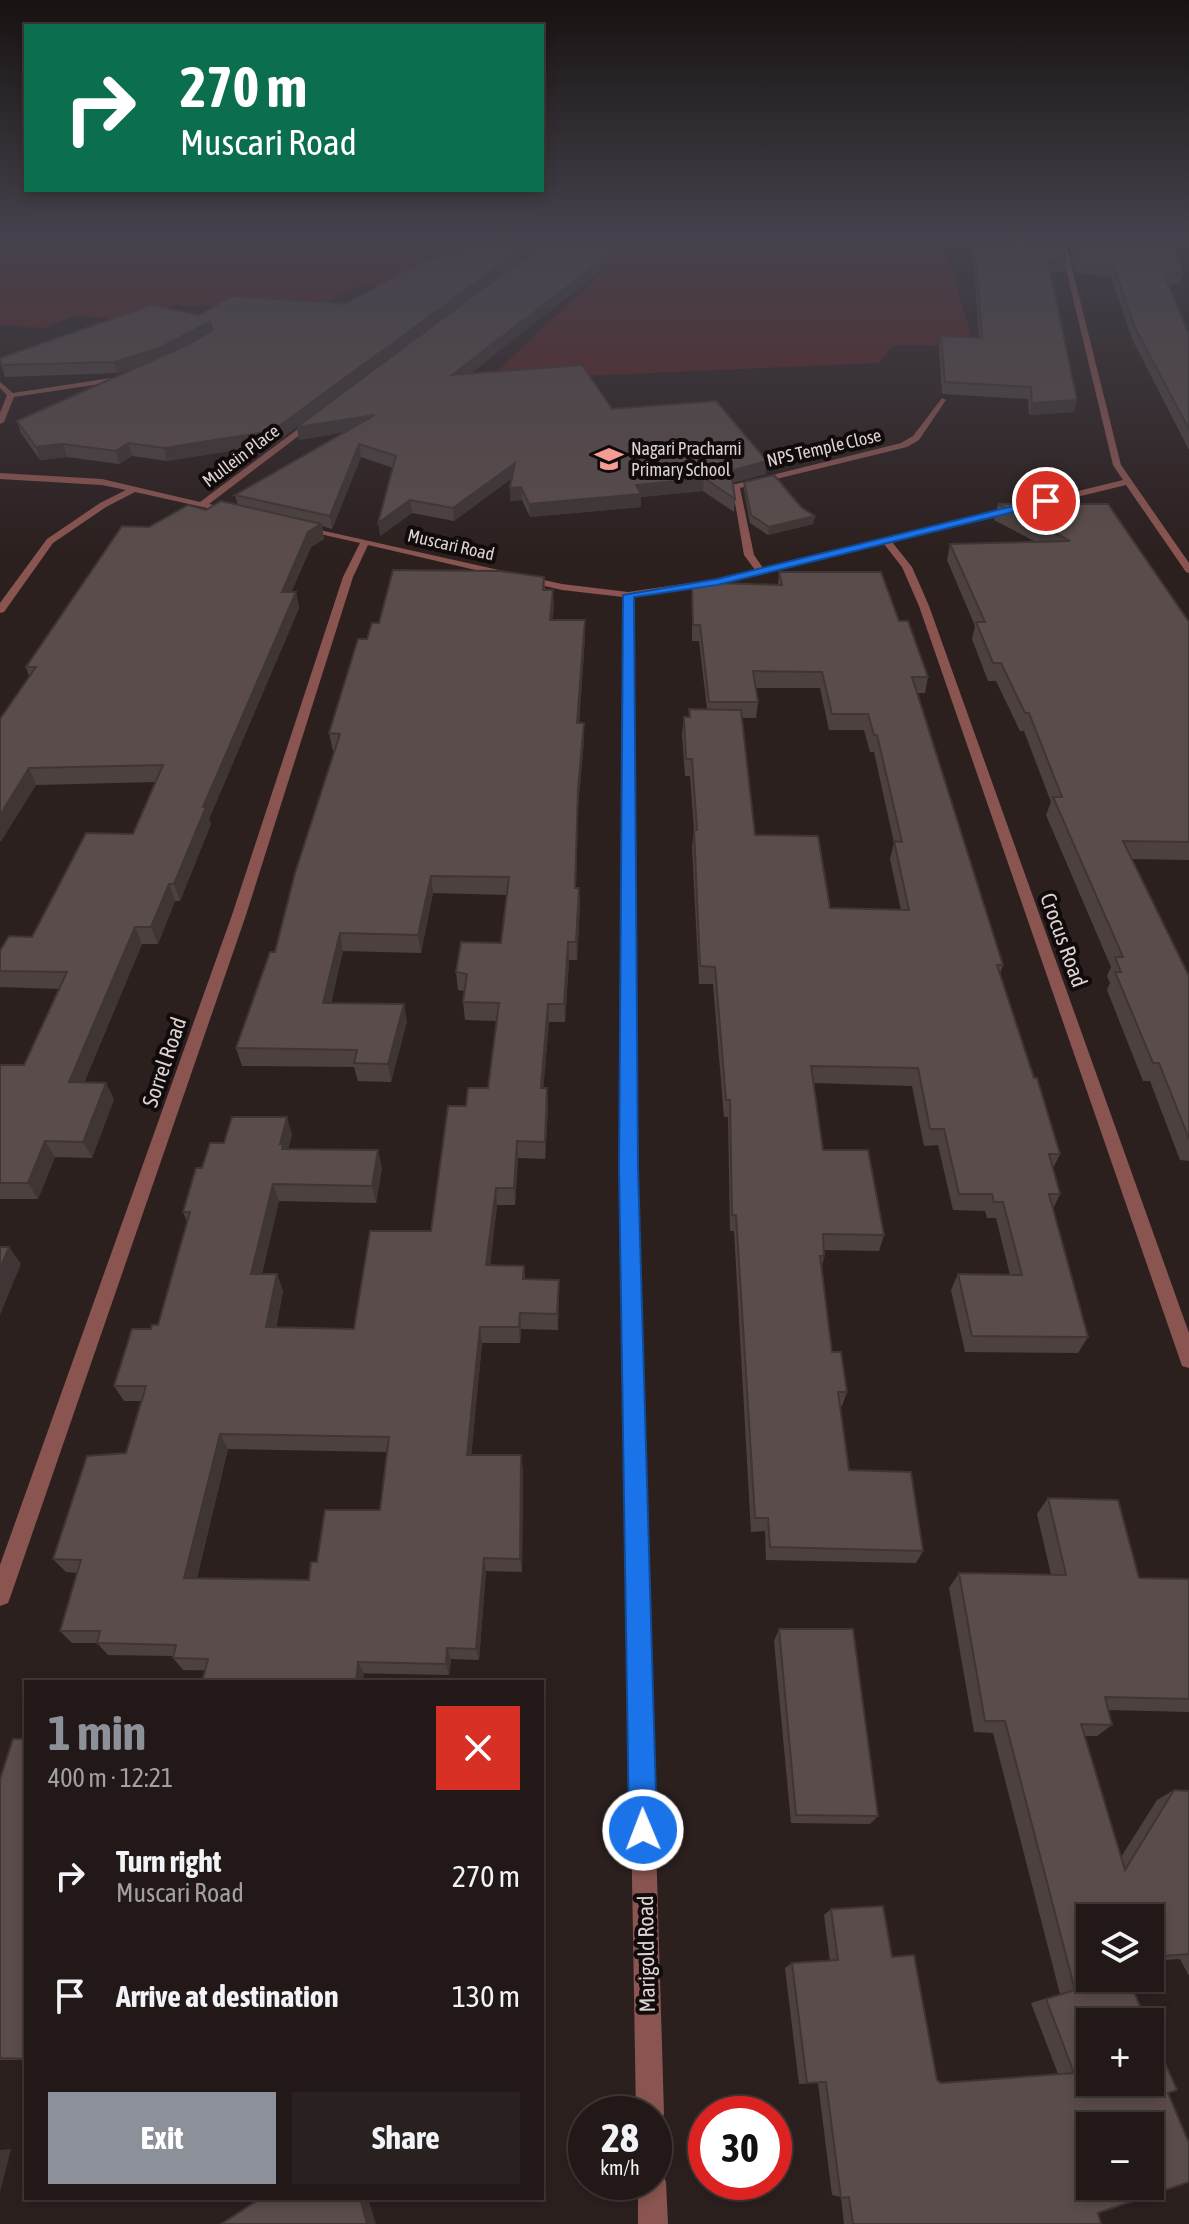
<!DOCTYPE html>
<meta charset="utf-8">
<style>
body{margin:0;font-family:"Asap Condensed",sans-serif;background:#292120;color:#f1f3f6;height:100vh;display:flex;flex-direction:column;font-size:30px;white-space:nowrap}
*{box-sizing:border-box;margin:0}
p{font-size:26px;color:#a2a0a1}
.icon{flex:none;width:44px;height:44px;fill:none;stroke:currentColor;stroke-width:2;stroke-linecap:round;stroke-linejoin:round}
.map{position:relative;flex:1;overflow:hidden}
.side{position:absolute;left:24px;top:1680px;width:520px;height:520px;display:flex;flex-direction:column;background:#211817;border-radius:0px;box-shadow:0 4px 12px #0003,0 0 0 2px #3e3736}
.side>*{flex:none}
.hud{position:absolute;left:24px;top:24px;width:520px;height:168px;border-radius:0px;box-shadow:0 4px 12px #0003,0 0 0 2px #3e3736;background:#0b6e4f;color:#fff;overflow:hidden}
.controls{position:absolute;left:1076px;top:1904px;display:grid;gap:16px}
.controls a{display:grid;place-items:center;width:88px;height:88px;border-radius:0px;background:#211817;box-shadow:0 4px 12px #0003,0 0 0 2px #3e3736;font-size:40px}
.speed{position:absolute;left:568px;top:2096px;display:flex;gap:16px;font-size:40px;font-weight:700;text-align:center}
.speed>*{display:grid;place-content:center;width:104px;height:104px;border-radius:50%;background:#211817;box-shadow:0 4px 12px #0003,0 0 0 2px #3e3736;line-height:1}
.speed small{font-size:20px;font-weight:400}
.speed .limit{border:12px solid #d22;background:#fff;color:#111}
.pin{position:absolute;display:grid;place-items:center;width:68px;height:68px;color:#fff;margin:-34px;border:4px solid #fff;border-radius:50%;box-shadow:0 2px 8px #0007}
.me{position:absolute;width:88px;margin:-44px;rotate:359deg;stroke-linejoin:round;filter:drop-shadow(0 0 6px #0008)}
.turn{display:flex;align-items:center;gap:28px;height:168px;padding:0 24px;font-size:36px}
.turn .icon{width:104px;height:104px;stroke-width:2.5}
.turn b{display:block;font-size:56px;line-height:68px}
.round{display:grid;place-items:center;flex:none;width:84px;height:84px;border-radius:0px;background:#292120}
.head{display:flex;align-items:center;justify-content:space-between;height:136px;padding:0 24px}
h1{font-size:48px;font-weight:700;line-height:60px;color:#8c9099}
.action{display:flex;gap:16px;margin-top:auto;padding:16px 24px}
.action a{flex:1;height:92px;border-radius:0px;background:#8c9099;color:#fff;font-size:32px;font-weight:700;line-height:92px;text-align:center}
.action a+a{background:#292120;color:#f1f3f6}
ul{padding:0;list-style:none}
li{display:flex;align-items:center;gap:24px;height:120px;padding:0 24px}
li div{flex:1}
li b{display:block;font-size:30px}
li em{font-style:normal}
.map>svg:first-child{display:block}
.green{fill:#5b2320}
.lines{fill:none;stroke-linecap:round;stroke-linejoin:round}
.street{fill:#8a5550;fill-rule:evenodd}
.wall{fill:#4d4140;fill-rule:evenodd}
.shaded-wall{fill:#3f3534}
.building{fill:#5a4c4a;stroke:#3f3534;stroke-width:2;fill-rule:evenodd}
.route{fill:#1a73e8;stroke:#114b97;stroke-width:2}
.labels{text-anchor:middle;stroke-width:8;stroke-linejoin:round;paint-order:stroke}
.far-street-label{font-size:18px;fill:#dcd3d2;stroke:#110b0b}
.far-poi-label{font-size:18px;fill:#dcd3d2;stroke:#110b0b;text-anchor:start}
.street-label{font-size:22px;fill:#dcd3d2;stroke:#110b0b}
</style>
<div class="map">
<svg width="1189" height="2224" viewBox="0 0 1189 2224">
<rect width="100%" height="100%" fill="#2c201f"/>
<g class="green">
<path d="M0,240H490L445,253L391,287L370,285L355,288L314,309L176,305L125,321L76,315L45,328L0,325Z"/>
<path d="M594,240H943L974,346L893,345L879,363L488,380L619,256Z"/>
</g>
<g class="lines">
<g class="street">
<path d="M1059,240H1065L1121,465L1189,563V573L1186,572L1126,485L892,542L912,567L929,606L1189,1333V1368L1182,1366L1180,1360L919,606L902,567L884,544L717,585L633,597L636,1168L664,2114L660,2124L654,2126V2114H636L620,1168L623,597L562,590L368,545L353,577L246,915L11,1595L8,1603L0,1606V1565L232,915L343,577L360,543L302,530V526L562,584L628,592L717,579L755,570L744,555L732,485L901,443L913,436L942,398L946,400L919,440L907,447L740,488L754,555L763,568L1123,480L1113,465Z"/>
<path d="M124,376L127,380L14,397L4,422L0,424V413L7,395L0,388V382L13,393Z"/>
<path d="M310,420L317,422L209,504L234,510V514L135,492L106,507L53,543L4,612L0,613V603L47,539L100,503L126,490L102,485L0,479V473L102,479L200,502Z"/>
<path d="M654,2168L662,2172L666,2182L668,2224H638V2182H654Z"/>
</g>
</g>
<g class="wall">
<path d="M488,240H640L470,374L612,409L766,474L732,483L735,499L734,512L703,491L641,497V507L530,517L522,500L510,501V488L512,478L454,521L412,513L380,536L393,468L361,457L332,529L322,526L324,539L311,547L291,592H296L299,608L209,819L211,824L180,901H175L158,944H142L84,1083L114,1099L92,1158L55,1157L38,1199H0V1065H24L60,989L0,987V951L32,937L133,834L156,782L36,785L1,841H0V719L29,676L26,667L149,527L206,510L238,505L235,495L344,432L299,440L297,427L528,256H526L274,444L167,461L132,456L119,464L67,457L40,460L21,433L17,421L138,367L117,373L5,377L1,365L199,315L345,304Z"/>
<path d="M972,240H1061L1066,262L1064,272L1050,271L1074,412L1029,415L1028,399L942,394L939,347L941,336L979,338Z"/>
<path d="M1068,240H1172L1183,273L1180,283L1168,284L1189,334V450L1132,339L1111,277L1076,273Z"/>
<path d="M744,482L802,508L815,516L813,524L768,535L750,523L744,490Z"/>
<path d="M998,504H1108L1189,622V860L1132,859L1189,976V1161L1180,1160L1150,1081H1143L1107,990L1110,983L1107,976L1111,967L1046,815L1051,802L1024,731H1020L996,681H988L972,639L975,626L947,560L950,544L1036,542L994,520Z"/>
<path d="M779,572L899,621L928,677L925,693H918L1003,965L1000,974L1060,1154L1053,1168L1060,1194L1053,1209L1088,1337L1078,1353L965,1352L951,1290L958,1274L1010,1275L996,1218H987L985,1211L953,1210L938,1145L924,1146L912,1086L814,1083L823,1150L884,1235L879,1251L824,1250V1256L822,1267L832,1352L847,1392L842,1406L840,1407L849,1470L923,1551L916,1563L766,1560L765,1531L751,1532L734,1231H730L728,1117H724L713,984H699L692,847L694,830L690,776H685L682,734L684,717H689V709H707L699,641H692V588L778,585ZM756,688H820L829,730H864L870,752H874L894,843L890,859L901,910L830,908L755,835L742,718H756L758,702Z"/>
<path d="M544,577L545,590L554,606L552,620H585V637L579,723L584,740L578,808L576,888H579L580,906L577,960H569L565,1022H549L543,1088H547L548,1106L545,1159L518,1158L515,1205H497L490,1265L524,1266L525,1279L559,1280L558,1330L521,1329L520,1343H482L471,1455L523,1469L522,1572L486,1571L479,1660L451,1659L449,1675L183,1670L173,1658V1656L108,1655L97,1643H72L60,1631L78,1573L66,1572L53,1559L126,1453L141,1401H124L114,1386L151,1329L158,1325L187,1222L183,1212L202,1168L224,1143L292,1134L288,1149L382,1168L376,1203L279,1201L262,1274H277L283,1291L276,1328L354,1329L431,1231L466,1106L488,1088L496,1021L465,1020L463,1002L464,991L458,990L456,972L501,943L507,895L433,893L421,953L343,951L331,1003L407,1021L391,1082L358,1081L354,1067L242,1066L236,1048L275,952L335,751H333L329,733L367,639L379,623ZM228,1449L387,1452L380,1510L317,1562L309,1580L197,1578Z"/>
<path d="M1048,1498L1139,1578L1189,1579V1712L1108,1710L1112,1725L1097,1736H1085L1121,1857L1157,1800L1174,1790L1189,1791V1976L1180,1959L1150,1961V1918H1090L1168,2093L1098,2213L1101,2224H844L841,2197L832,2195L818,2083L799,2084L785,1968L792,1963L830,1961L824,1915L831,1909L892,1957L937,2080L941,2083L1058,2074L1031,2003L1060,1994L993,1733L974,1732L949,1588L959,1573L1051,1575L1037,1514Z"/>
<path d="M779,1629L878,1816L870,1824L791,1823L774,1641Z"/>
<path d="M26,1739V2060H0V1779Z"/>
</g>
<g class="shaded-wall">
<path d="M628,240H640L453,387L452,375Z"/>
<path d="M526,246V256L274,444L167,461L164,448Z"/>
<path d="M210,322L213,333L162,359L117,373L114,362Z"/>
<path d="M1077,400L1074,412L1029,415L1032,403Z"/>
<path d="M375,415L376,427L299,440L297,427Z"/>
<path d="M128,443L132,456L119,464L116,451Z"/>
<path d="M63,444L67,457L40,460L36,447Z"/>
<path d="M359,444L361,457L332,529L330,516Z"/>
<path d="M767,461L766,474L729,483L731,471Z"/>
<path d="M515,463V476L454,521L453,508Z"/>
<path d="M704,478L703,491L641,497V507L530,517L529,504L636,485Z"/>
<path d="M521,487L522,500L510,501V488Z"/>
<path d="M410,500L412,513L380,536L378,523Z"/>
<path d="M815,516L813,524L768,535L769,527Z"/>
<path d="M321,524L324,539L311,547L285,607L282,592L308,532Z"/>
<path d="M553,590L554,606L551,636L550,620Z"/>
<path d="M296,592L299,608L209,819L211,824L180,901L174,884L203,807Z"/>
<path d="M585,620V637L578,740L577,723Z"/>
<path d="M584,723V740L578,808L575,906L578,790Z"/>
<path d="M29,768L36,785L1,841L0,838V815Z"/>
<path d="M431,876L433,893L421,953L418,935Z"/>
<path d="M169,884L175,901L158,944L151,927Z"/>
<path d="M579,888L580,906L577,960L576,942Z"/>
<path d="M135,927L142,944L77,1099L69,1082Z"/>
<path d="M340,933L343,951L327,1020L323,1003Z"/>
<path d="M568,942L569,960L565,1022L564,1004Z"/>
<path d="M404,1004L407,1021L391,1082L388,1064Z"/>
<path d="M548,1004L549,1022L542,1106L541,1088Z"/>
<path d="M106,1083L114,1099L92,1158L83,1142Z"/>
<path d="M547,1088L548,1106L545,1159V1142Z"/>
<path d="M287,1117L292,1134L287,1155L280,1144Z"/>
<path d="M45,1141L55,1157L38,1199L28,1183Z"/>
<path d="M517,1141L518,1158L515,1205L514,1188Z"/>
<path d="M378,1150L382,1168L376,1203L372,1186Z"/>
<path d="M273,1184L279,1201L258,1291L251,1274Z"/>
<path d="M496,1188L497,1205L488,1282L486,1265Z"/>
<path d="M9,1247L21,1264L0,1315V1269Z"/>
<path d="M277,1274L283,1291L272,1343L266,1327Z"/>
<path d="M559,1280V1296L558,1330L557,1314Z"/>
<path d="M520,1313L521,1329L520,1343L519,1327Z"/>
<path d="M480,1327L482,1343L470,1469L467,1455Z"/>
<path d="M220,1434L228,1449L194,1590L184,1578Z"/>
<path d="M521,1455L523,1469L522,1572L520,1559Z"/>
<path d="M484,1558L486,1571L479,1660L476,1649Z"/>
<path d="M447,1648L451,1659L449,1675L446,1664Z"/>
<path d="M358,1662L364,1673L363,1682H356Z"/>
<path d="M11,2149L0,2192V2150Z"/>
<path d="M360,2198H368L376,2224H367Z"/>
</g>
<g class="building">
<path d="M488,240H628L452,375L582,365L612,409L716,401L767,461L731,471L735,499L704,478L636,485L641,494L529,504L521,487L510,488L515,463L453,508L410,500L378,523L396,456L359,444L330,516L235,495L375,415L297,427L531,253L530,246H526L272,431L164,448L128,443L116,451L63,444L36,447L17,421L189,344L213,330L210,322L159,348L114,362L1,365L0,358L151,305L199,315L232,296L345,304L413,266Z"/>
<path d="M975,240H1061L1066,262L1048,261L1077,400L1032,403L1031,387L945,382L941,336L982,338Z"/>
<path d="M1073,240H1172L1183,273L1164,274L1189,334V429L1135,328L1114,267L1079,263Z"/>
<path d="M774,475L802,508L815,516L769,527L751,515L744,482Z"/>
<path d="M221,501L321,524L308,532L282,592H296L203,807H206L174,884H169L151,927H135L69,1082L106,1083L83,1142L45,1141L28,1183H0V1065H24L67,972L0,971V951L9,936L32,937L86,833L133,834L163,765L29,768L0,815V719L36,667H26L122,526L149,527L188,505L206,510Z"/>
<path d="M998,504H1108L1189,622V842L1123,841L1189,976V1139L1159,1063H1153L1115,972H1121L1115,957H1123L1053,797H1062L1029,713H1025L1001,663H993L976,622H985L950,544L1070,541Z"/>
<path d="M393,570L500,571L544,577L543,590H553L550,620H585L577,723H584L578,790L575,888H579L576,942H568L564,1004H548L541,1088H547L545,1142L517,1141L514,1188H496L486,1265L524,1266L523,1279L559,1280L557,1314L520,1313L519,1327H480L467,1455H521L520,1559L484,1558L476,1649L447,1648L446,1664L358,1662L356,1682H202L208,1659L173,1658L176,1645L97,1643L100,1631H60L81,1560L53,1559L87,1456L126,1453L146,1386H114L132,1329H151L152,1325H158L190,1212H183L196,1168H202L210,1143H224L232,1117H287L280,1144H283L282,1149L378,1150L372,1186L273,1184L251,1274H277L266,1327L354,1329L370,1231H431L448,1106H466L468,1088H488L499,1003L463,1002L467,974L456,972L461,942L501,943L509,877L431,876L418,935L340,933L323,1003L404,1004L388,1064L354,1063L357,1050L236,1048L270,952H275L295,873L340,734L329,733L358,639H367L372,623H379ZM220,1434L389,1437L380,1510H325L317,1562H311L309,1580L184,1578Z"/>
<path d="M779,572H881L899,621H908L928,677H912L1003,965H997L1034,1078H1037L1060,1154H1049L1060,1194H1049L1088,1337L972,1336L958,1274L1022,1275L1003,1202H994L992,1194H959L944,1129H930L918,1068L811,1066L823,1150H868L884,1235L823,1234L824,1256H820L832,1352H841L847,1392H838L849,1470L911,1472L923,1551L770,1547L768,1518H755L736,1215H732L730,1100H726L715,967L700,966L694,830H697L692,759H686L684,717H690L689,709L741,710L755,835L818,836L830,908L909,910L894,841L902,842L877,735H874L868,714H832L822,672L753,671L758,702H709L700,625H693L692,588L718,583L782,585Z"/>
<path d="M0,1247H9L0,1269Z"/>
<path d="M1048,1498L1118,1500L1139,1578L1189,1579V1699L1105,1697L1112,1725L1081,1724L1125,1870L1174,1790L1189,1791V1954L1150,1957V1918H1090V1978H1128L1147,2022H1090V2082H1150V2029L1177,2090L1168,2093L1189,2143V2182L1098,2213L1101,2224H853L849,2197L841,2198L826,2082L807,2083L792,1963L838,1960L831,1909L883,1906L892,1957L914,1955L937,2080L941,2083L1074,2073L1046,1999L1075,1990L1005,1721H985L959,1573L1066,1575ZM1090,2126H1150V2186H1090Z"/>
<path d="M779,1629H853L878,1816L796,1815Z"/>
<path d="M13,1739H26V2059L0,2058V1779Z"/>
<path d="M261,2198H360L367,2224H221Z"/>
</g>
<linearGradient id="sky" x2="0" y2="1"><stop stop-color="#181211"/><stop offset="0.43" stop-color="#45424d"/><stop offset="1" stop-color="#45424d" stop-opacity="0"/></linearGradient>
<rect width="1189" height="552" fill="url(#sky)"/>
<path class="route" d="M1046,498L1050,503L717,585L634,597L638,1168L657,1830L653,1840L643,1844L634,1840L629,1830L619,1168L623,595L717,579Z"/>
<defs>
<symbol id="school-bare" viewBox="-9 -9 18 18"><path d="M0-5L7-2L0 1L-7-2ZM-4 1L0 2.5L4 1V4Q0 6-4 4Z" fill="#f59c94" stroke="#110b0b" stroke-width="2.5" paint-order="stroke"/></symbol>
</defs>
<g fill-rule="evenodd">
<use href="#school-bare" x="589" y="439" width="40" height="40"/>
</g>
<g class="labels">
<g class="far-street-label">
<text transform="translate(824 448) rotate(-13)" y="6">NPS Temple Close</text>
<text transform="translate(241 456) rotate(-37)" y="6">Mullein Place</text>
<text transform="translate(451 545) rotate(13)" y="6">Muscari Road</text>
</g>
<g class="far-poi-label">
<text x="631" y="455">Nagari Pracharni<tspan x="631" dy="21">Primary School</tspan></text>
</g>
<g class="street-label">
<text transform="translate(1064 940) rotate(70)" y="8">Crocus Road</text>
<text transform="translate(164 1062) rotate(-71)" y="8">Sorrel Road</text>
<text transform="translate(646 1954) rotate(-91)" y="8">Marigold Road</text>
</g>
</g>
</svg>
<div class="controls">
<a><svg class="icon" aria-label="layers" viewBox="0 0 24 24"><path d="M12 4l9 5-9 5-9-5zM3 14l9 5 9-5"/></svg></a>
<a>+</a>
<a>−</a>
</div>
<div class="speed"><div>28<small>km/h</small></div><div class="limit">30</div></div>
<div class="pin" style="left:1046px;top:501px;background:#d93025"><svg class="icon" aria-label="arrive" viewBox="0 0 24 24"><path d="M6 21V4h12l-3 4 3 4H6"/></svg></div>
<svg class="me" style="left:643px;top:1830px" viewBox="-20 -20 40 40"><circle r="17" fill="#1a73e8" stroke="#fff" stroke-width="3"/><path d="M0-11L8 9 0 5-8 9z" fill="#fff"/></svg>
<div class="hud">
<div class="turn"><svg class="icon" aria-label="right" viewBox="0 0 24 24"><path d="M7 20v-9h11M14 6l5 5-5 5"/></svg><div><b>270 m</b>Muscari Road</div></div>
</div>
<section class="side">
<div class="head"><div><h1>1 min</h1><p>400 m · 12:21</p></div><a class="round" style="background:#d93025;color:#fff"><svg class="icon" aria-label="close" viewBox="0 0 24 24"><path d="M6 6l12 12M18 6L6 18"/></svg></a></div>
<ul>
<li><svg class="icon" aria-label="right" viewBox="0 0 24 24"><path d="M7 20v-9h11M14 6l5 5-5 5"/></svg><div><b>Turn right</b><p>Muscari Road</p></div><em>270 m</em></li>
<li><svg class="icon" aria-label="arrive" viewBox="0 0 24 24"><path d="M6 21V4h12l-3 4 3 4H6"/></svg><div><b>Arrive at destination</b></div><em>130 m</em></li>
</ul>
<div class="action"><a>Exit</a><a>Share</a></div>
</section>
</div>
